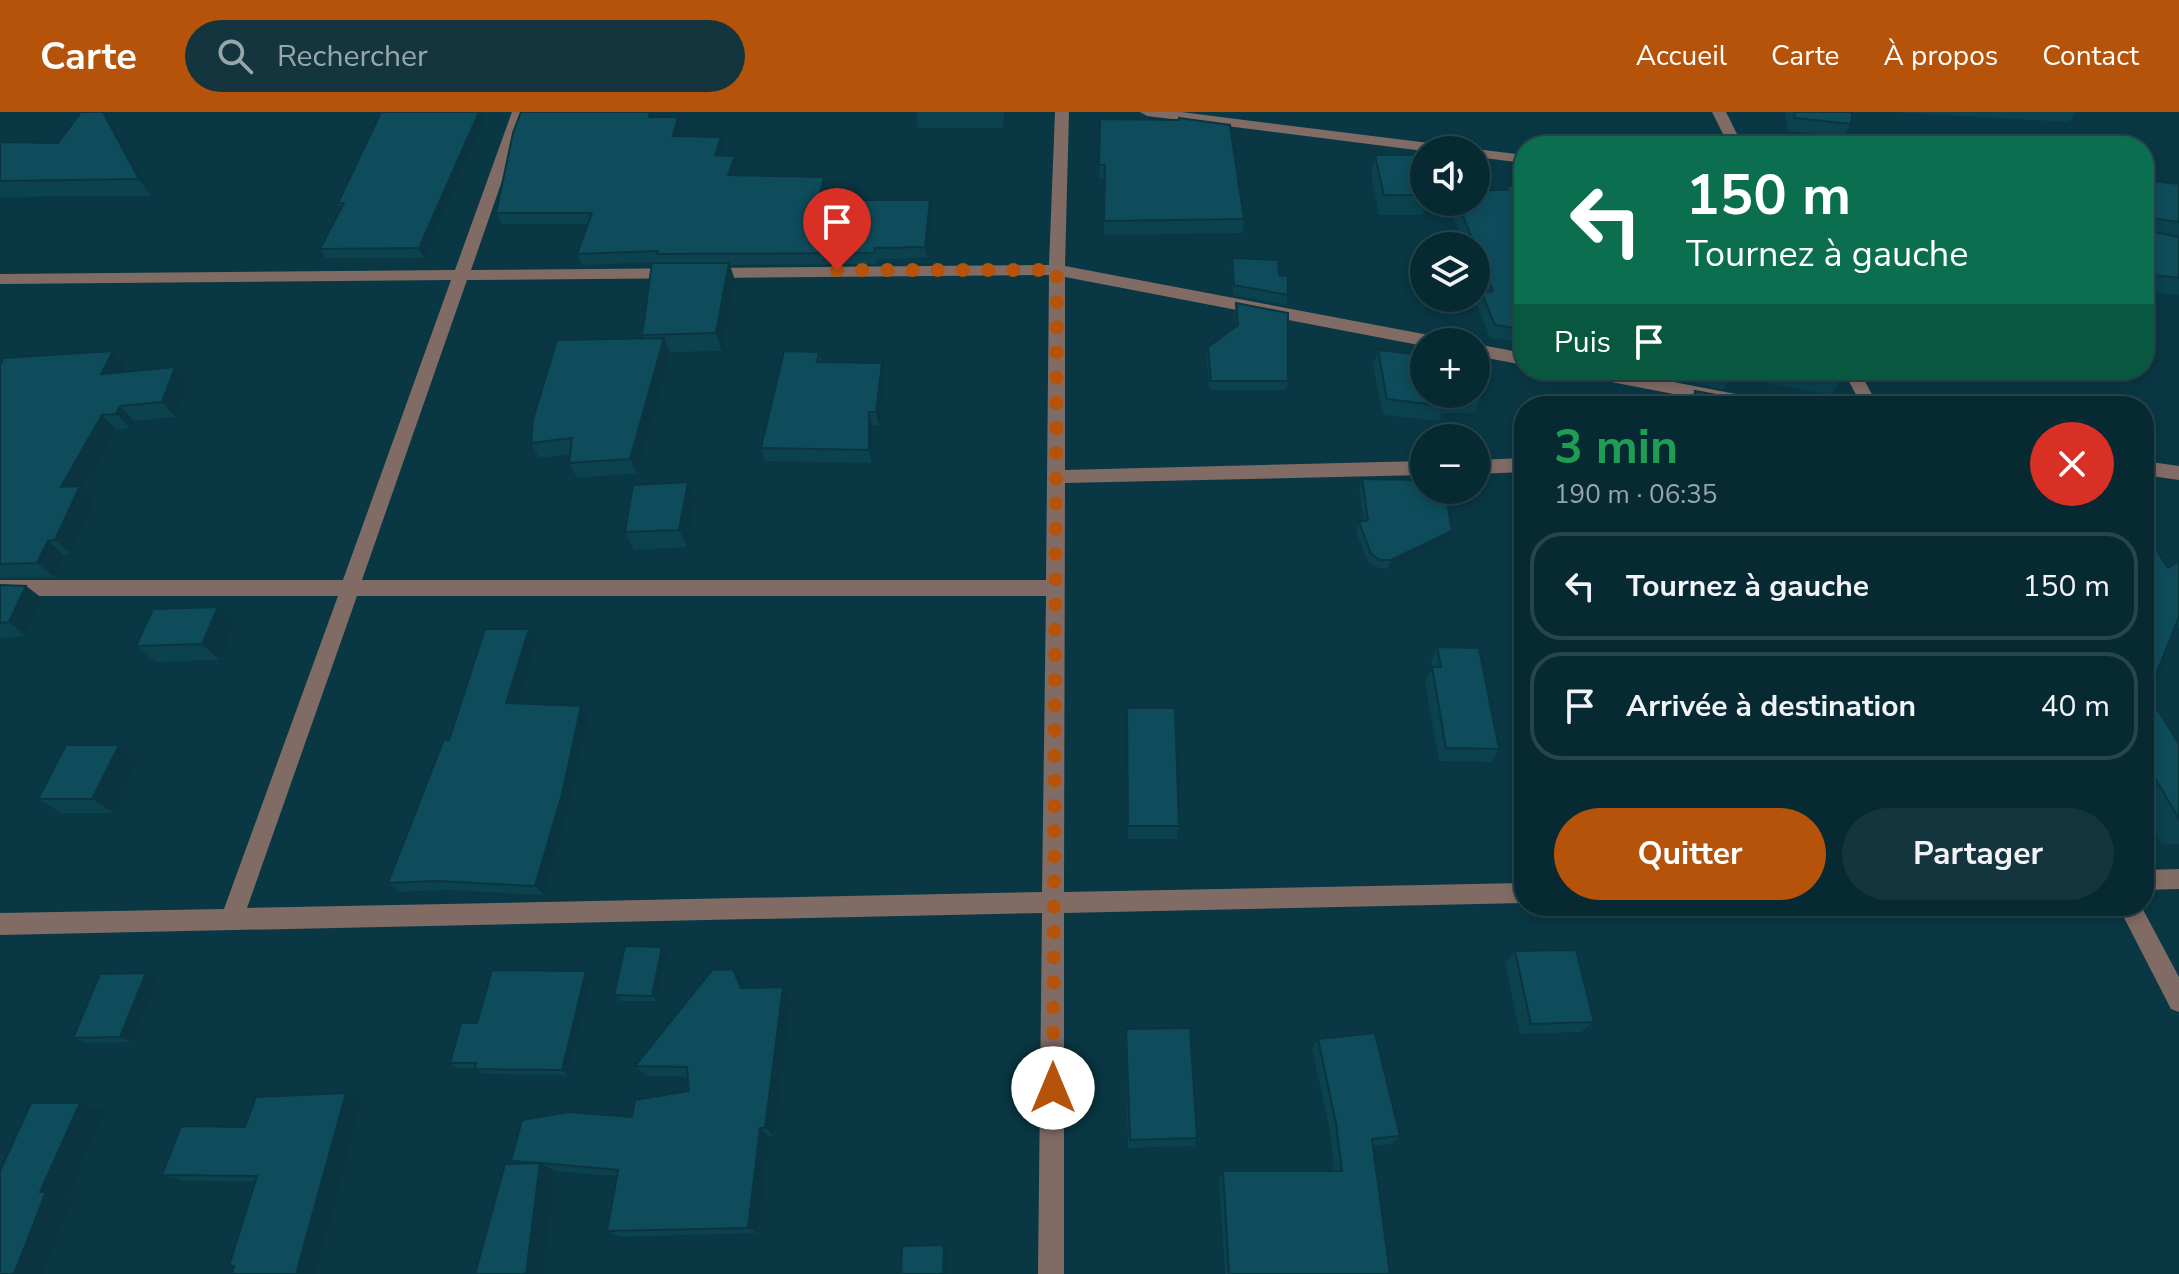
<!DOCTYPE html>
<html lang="fr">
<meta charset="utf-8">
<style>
body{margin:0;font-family:"Nunito Sans",sans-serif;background:#15353e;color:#f1f3f6;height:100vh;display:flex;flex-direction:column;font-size:30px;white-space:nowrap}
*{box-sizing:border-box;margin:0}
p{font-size:26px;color:#98a6ac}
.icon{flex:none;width:44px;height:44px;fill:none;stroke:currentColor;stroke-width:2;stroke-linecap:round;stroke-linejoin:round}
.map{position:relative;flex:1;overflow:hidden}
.sheet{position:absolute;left:1514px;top:284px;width:640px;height:520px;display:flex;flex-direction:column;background:#072932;border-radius:32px;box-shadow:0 4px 12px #0003,0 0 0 2px #28454d}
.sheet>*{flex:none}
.guide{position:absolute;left:1514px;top:24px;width:640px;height:244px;border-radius:32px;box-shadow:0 4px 12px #0003,0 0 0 2px #28454d;background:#0b6e4f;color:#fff;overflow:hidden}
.buttons{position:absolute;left:1410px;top:24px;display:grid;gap:16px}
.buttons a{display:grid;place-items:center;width:80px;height:80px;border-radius:50%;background:#072932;box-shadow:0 4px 12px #0003,0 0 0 2px #28454d;font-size:40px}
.pin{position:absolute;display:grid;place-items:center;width:68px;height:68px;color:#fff;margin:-82px -34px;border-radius:50% 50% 50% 0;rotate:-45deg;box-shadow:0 0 8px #0007}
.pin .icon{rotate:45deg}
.me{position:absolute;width:88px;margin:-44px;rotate:0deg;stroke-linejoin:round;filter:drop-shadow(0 0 6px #0008)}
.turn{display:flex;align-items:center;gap:28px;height:168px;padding:0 40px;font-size:36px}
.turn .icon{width:104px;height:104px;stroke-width:2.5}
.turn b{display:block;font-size:56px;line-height:68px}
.then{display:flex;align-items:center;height:76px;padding:0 40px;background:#0003;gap:16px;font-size:30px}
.round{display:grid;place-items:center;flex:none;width:84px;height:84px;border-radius:42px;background:#15353e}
.summary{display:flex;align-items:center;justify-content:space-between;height:136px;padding:0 40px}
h1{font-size:48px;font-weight:700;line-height:60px;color:#1e9e55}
.cta{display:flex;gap:16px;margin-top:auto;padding:16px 40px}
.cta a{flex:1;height:92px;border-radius:48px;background:#b45309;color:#fff;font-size:32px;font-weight:700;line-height:92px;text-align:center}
.cta a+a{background:#15353e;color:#f1f3f6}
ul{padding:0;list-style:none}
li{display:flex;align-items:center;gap:24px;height:108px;margin:0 16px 12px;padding:0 24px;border:4px solid #28454d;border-radius:32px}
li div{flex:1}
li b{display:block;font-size:30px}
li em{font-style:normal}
header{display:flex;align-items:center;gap:48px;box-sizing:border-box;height:112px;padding:0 40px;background:#b45309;color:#fff}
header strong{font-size:38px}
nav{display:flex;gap:44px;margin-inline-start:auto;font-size:28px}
.search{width:560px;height:72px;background:#15353e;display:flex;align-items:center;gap:20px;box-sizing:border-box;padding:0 28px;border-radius:44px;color:#98a6ac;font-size:30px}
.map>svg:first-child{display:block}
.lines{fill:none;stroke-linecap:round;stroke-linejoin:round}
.street{fill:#816c65;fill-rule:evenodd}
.wall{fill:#0c414e}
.shaded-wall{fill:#0a3540}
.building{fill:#0e4c5b;stroke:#0a3540;stroke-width:2}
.route{stroke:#b45309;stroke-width:14;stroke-dasharray:0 25.2}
</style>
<header>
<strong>Carte</strong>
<div class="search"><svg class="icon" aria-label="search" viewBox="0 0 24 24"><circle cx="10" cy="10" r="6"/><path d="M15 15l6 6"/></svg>Rechercher</div>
<nav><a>Accueil</a><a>Carte</a><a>À propos</a><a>Contact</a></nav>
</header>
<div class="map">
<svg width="2179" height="1162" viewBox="0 0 2179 1162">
<rect width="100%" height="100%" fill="#093743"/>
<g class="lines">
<g class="street">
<path d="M512,0H526L471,158L1049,153L1055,0H1069L1065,154L1434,224L1442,230H1424V234L1065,165V358L1424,349V363L1065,371L1064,780L1524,771V791L1064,801V1162H1038L1042,801L0,823V801L224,797L338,484H0V468H343L451,168L0,172V162L455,158ZM1049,163L1046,468H362L467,168ZM357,484H1046L1042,780L247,796Z"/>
<path d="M1140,0H1181L1453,34L1460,38L1424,39L1147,4Z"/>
<path d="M1712,0H1726L1743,34H1729Z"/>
<path d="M1476,37L1524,43V51L1476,45V38H1471Z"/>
<path d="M1476,232L1524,241V253L1476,244Z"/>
<path d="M1572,258H1611L1767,288L1775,294H1736L1580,264Z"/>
<path d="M1843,258H1859L1878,294H1862Z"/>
<path d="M1524,346V360L1476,362V348Z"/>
<path d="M2144,349L2179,354V368L2144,363Z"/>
<path d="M2179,757V777L2144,778V758Z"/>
<path d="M2118,794H2141L2179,865V900L2171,897Z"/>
</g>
</g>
<g class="wall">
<path d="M106,0L152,84L0,85V30L58,31Z"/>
<path d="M916,0H1004L1003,16H918Z"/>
<path d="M1785,0H1852L1851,12L1843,25L1788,19Z"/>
<path d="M1890,0H2076L2069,10Z"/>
<path d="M656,2L655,5H678L682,16L680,24L724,36L722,43L735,44L738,55L735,64L827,76L824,88H930L932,99L927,146L877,147L876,152L730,153L735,169L722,239L669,240L637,361L577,366L569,351L570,342L539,346L531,331L643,226L642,223L660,151V150L582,153L577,142L588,112H502L496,101Z"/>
<path d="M486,4L424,146H326L320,137L341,96L338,91Z"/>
<path d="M1100,7L1244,107L1243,121L1104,123L1105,67H1099Z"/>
<path d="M1375,43L1424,70V90H1426L1422,103H1379L1371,62Z"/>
<path d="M2144,68L2179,72V183L2144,179Z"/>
<path d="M1524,73V231L1490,226L1477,193L1481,180H1483L1476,162V134H1465L1448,92V90H1476L1506,78L1507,74Z"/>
<path d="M1232,146L1288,183L1286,193L1233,183L1231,156Z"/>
<path d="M1236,191L1288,269L1286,278H1210L1206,244L1208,235L1236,215L1235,201Z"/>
<path d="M1378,238L1481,285L1475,301H1442L1439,309L1383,303L1373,254Z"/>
<path d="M113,239L126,254L123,260L175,255L187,270L175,305L134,309L130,316L116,317L83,376L95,388L71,442L64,443L54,465L0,466V253Z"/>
<path d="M819,240L822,250L882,251L885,264L879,313H872V351L765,349L761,336Z"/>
<path d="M1678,258H1833L1840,270L1831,283L1731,264L1723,277L1682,269Z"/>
<path d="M1695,279L1740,294H1691L1689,288Z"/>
<path d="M1362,367L1449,428L1388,457L1377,456L1368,450L1356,419L1359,410L1364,409L1359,376Z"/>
<path d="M695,388L687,435L634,438L625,420Z"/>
<path d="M2144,420L2168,456L2179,449V517L2176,513L2154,567L2144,574Z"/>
<path d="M0,473L26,474L43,487L26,524L0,526Z"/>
<path d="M218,495L235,511L220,548L156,550L136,534Z"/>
<path d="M529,517L537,528L518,592L588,605L569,692L544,783L447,778L399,780L388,771L449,628Z"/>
<path d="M1437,535L1499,637L1491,650L1439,649L1425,570L1432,556L1431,550Z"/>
<path d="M2144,576L2150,599L2179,632V732L2162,733L2144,702Z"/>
<path d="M1127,596L1179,714L1177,727H1128Z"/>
<path d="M119,633L140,647L114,701H61L38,687Z"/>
<path d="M1515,839L1594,910L1581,920L1520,922L1505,851Z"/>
<path d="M667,840L657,889H620L614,883Z"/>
<path d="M146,861L157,866L133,930L86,931L73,926Z"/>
<path d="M592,864L568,963L483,962L475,957V956H458L450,951L477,911Z"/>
<path d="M742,869L745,876L791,887L774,1024H769L758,1121L620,1125L607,1119L617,1064L555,1059L543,1162H475L517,1052L511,1049L632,1005L689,979L688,965L647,964L635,954Z"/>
<path d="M1126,917L1197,1026L1194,1034L1128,1036L1125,927Z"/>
<path d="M1318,927L1400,1024L1392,1032L1373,1034L1390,1162H1225L1219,1066L1223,1059H1334L1330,1019L1312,937Z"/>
<path d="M346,981L362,988L234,1155L229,1154L256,1069H183L162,1063L245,1015Z"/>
</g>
<g class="shaded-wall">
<path d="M103,0H106L152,84L139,67Z"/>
<path d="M476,0H484L486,4L424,146L419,136Z"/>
<path d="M650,0H655L656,2L653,16L649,5Z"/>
<path d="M678,5L682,16L677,35L673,24Z"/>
<path d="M721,25L724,36L718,54L715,43Z"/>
<path d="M735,44L738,55L732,75L728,63Z"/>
<path d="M824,65L827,76L822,99L819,88Z"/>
<path d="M930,88L932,99L927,146L925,135Z"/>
<path d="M729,151L735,169L722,239L716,221Z"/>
<path d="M664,226L670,241L637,361L630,347Z"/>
<path d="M113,239L126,254L115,277L101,262Z"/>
<path d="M882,251L885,264L879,313L876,300Z"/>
<path d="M175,255L187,270L175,305L162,290Z"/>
<path d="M120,294L134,309L130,316L116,302Z"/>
<path d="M869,300L872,313V351L869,338Z"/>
<path d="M102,303L116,317L83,376L95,388L71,442L55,428L61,375Z"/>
<path d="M688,370L695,388L687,435L679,418Z"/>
<path d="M1452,419L1449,428L1388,457L1391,448Z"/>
<path d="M48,429L64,443L54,465L37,451Z"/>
<path d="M26,474L43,487L26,524L9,510Z"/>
<path d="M218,495L235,511L220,548L202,532Z"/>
<path d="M529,517L537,528L515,601L506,591Z"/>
<path d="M581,594L588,605L569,692L544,783L535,774Z"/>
<path d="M119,633L140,647L114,701L92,687Z"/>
<path d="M662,835L667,840L657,889L652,884Z"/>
<path d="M733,857L742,869L750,887L741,876Z"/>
<path d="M586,859L592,864L568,963L562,958Z"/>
<path d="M146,861L157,866L133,930L120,925Z"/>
<path d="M783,875L791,887L774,1024L765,1016Z"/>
<path d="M346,981L362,988L315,1162H296Z"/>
<path d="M80,991L104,999L67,1085L72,1086L43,1162H14L40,1080Z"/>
<path d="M760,1016L769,1024L758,1121L748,1116Z"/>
<path d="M540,1051L555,1059L543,1162H526Z"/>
<path d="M944,1133L947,1137V1162H943Z"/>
</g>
<g class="building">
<path d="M81,0H103L139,67L0,69V30L58,31Z"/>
<path d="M381,0H479L419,136L320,137L344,91H338Z"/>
<path d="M521,0H650L649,5H678L673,24L721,25L715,43L735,44L728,63L824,65L819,88H930L925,135L875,136L874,141L657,142L658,139L577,142L592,101H496L513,21Z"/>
<path d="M1794,0H1852L1851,12L1795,6Z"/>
<path d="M1179,6L1230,13L1244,107L1104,109L1105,53H1099L1100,7L1179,8Z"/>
<path d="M1375,43H1417L1424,70V83H1384Z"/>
<path d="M2144,68L2179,72V110L2158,107L2154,110V120L2179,125V166L2144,162Z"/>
<path d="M1524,73V217L1495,213L1481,180L1493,179L1476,138V134H1475L1457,90H1476V78H1508L1507,74Z"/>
<path d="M1232,146L1278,148L1279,163L1288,164V183L1234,173Z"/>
<path d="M652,151H729L716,221L642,223Z"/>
<path d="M1236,191L1288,201V269H1211L1208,235L1238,213Z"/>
<path d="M664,226L630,347L569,351L572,326L531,331L533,307L557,228Z"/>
<path d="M1378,238L1424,243V282H1476V269L1481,285L1445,286V294L1387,287Z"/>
<path d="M113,239L101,262L175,255L162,290L120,294L116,302L102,303L61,375L80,374L55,428L48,429L37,451L0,452V253L4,246Z"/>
<path d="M784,239L819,240L817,250L882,251L876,300H869V338L761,336Z"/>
<path d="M1703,258H1729L1731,263Z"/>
<path d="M1779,258H1833L1840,270Z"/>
<path d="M1695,279L1737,287L1740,294H1700Z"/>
<path d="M1362,367L1424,368V378H1445L1452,419L1391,448H1380L1371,442L1359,410L1368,408Z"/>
<path d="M688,370L679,418L625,420L633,373Z"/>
<path d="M2144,420L2168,456L2179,449V505L2154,567L2144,546Z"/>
<path d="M0,473L26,474L9,510L0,511Z"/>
<path d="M218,495L202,532L136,534L153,497Z"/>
<path d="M485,517H529L506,591L581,594L562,682L535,774L436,769L388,771L444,627L449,628Z"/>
<path d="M1437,535L1479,536L1499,637L1446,636L1432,555H1441Z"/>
<path d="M2144,576L2153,590L2150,599L2158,598L2179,632V707L2144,647Z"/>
<path d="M1127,596H1175L1179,714H1128Z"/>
<path d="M66,633H119L92,687H38Z"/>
<path d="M625,834L662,835L652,884L614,883Z"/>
<path d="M1576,838L1594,910L1531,912L1515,839Z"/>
<path d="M733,857L741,876L783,875L765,1016H760L748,1116L607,1119L618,1058L540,1051L526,1162H475L505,1052L539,1051L511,1049L522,1008L568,1000L632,1005L635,988L689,979L687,955L635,954L712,858Z"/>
<path d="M492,858L586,859L562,958L475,957L476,951H450L461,911H477Z"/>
<path d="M146,861L120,925L73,926L100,862Z"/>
<path d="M1190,916L1197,1026L1130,1028L1126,917Z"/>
<path d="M1375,921L1400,1024L1372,1027L1390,1162H1229L1223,1059H1342L1336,1011L1318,927Z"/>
<path d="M346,981L296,1162H232L234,1154H229L257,1064L162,1063L181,1014L245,1015L256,985Z"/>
<path d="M31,991H80L40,1080H46L14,1162H0V1059Z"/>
<path d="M944,1133L943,1162H901L902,1134Z"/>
</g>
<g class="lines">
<path class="route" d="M837,158H1057L1053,976"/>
</g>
</svg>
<div class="buttons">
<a><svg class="icon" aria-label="sound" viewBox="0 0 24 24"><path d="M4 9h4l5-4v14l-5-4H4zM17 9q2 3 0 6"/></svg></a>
<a><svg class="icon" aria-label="layers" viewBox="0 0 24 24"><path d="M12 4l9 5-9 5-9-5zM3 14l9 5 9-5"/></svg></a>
<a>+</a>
<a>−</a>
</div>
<div class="pin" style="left:837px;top:158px;background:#d93025"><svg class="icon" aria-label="arrive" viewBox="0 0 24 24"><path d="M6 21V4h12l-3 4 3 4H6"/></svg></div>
<svg class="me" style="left:1053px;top:976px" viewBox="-20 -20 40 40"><circle r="19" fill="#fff"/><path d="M0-13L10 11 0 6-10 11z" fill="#b45309"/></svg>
<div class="guide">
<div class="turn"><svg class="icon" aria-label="left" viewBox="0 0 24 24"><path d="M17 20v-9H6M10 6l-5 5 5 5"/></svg><div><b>150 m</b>Tournez à gauche</div></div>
<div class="then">Puis<svg class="icon" aria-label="arrive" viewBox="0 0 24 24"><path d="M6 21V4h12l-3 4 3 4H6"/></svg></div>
</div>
<section class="sheet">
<div class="summary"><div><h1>3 min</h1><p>190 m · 06:35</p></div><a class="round" style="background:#d93025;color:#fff"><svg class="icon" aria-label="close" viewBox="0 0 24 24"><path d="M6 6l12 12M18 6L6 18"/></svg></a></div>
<ul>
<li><svg class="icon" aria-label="left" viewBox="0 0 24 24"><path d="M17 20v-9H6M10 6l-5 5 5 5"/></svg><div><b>Tournez à gauche</b></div><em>150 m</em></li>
<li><svg class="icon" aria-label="arrive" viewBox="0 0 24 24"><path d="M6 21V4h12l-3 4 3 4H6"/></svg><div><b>Arrivée à destination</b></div><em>40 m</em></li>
</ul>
<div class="cta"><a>Quitter</a><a>Partager</a></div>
</section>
</div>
